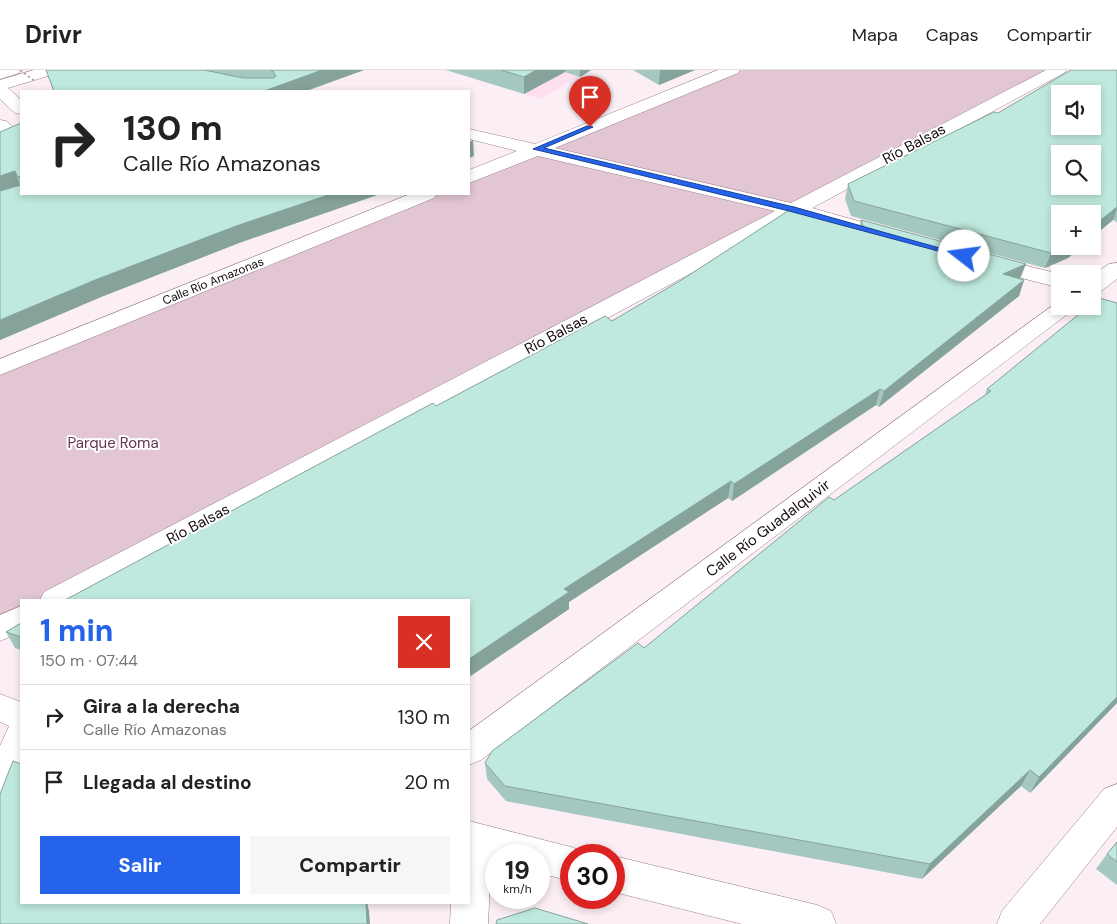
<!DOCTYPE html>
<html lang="es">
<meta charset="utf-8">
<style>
body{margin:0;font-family:"DM Sans",sans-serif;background:#f6f6f6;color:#222;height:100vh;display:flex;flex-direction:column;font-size:19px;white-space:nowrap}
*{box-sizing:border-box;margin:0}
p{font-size:16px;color:#767676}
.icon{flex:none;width:28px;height:28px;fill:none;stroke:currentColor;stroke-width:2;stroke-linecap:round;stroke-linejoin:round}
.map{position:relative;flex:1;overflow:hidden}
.panel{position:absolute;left:20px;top:529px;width:450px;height:305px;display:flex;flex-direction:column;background:#fff;border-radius:0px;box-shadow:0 2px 8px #0003}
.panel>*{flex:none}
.guide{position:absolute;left:20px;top:20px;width:450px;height:105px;border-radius:0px;box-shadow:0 2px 8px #0003;background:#fff;color:#222;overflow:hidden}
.tools{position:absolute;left:1051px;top:15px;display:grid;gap:10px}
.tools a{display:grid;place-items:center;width:50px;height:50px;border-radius:0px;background:#fff;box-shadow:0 2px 8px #0003;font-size:25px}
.speed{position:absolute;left:485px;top:774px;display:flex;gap:10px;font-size:25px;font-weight:700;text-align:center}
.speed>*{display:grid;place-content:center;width:65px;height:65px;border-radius:50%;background:#fff;box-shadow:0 2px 8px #0003;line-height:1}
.speed small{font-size:12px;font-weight:400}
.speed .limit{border:8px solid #d22;background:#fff;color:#111}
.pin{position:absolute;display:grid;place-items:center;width:42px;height:42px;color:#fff;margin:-51px -21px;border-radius:50% 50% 50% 0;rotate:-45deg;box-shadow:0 0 5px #0007}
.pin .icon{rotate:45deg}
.me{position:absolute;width:55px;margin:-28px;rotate:285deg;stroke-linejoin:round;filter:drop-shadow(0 0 4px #0008)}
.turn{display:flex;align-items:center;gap:18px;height:105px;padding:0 20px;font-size:22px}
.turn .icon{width:65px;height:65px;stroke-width:2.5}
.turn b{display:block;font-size:35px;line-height:42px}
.round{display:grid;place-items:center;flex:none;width:52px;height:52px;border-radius:0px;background:#f6f6f6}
.summary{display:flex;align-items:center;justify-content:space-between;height:85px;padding:0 20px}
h1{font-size:30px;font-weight:800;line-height:38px;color:#2563eb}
.action{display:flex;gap:10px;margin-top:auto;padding:10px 20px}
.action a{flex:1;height:58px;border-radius:0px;background:#2563eb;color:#fff;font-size:20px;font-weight:800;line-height:58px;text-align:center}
.action a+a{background:#f6f6f6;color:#222}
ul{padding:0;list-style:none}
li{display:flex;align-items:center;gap:15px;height:65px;padding:0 20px;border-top:1px solid #e0e0e0}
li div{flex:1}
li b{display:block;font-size:19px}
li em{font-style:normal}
header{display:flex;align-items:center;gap:30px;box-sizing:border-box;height:70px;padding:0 25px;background:#fff;border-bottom:1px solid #e0e0e0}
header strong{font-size:24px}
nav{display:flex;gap:28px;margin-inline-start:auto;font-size:18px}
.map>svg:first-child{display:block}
.built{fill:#fedfef}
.green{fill:#e2c6d4}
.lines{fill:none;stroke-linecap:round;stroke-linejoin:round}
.minor-casing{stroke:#987d8b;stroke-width:1}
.highway-casing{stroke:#987d8b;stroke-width:1}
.minor{fill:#fff;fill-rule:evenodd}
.highway{fill:#fff;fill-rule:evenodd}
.path-bridge{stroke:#b4a8ae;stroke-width:2;stroke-dasharray:2.5 2.5;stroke-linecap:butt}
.wall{fill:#a4c8bf}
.shaded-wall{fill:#86a39b}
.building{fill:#bfe9de;stroke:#86a39b;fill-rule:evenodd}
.route{fill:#2563eb;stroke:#184099}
.labels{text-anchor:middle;stroke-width:4;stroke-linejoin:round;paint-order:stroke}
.far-street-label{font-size:12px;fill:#150b11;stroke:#fff}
.street-label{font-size:15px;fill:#150b11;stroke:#fff}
.park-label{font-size:15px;fill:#63354f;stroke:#fff}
</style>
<header>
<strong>Drivr</strong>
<nav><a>Mapa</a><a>Capas</a><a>Compartir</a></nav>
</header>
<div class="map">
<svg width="1117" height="854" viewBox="0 0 1117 854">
<rect width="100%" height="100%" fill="#fbeff5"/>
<path class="built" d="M446,0H589L541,29Z"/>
<path class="green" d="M734,0H1059L55,530H21V548L0,559V299L427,124H469V107Z"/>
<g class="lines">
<defs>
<g id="minor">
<path d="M34,0H60L58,3L8,18L21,30V44L15,43L0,29V10Z"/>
<path d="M718,0H740L738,3L555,78L791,133L1046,0H1066L1064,3L812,138L901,163L904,167L901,171L894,173L796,147L81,530H40L44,522L775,141L538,86L469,113V100L517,81L469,69V59L535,74Z"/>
<path d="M0,50L6,51L13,57L21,55V66C13,69 7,71 0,65Z"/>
<path d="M410,124H437L434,128L0,305V289Z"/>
<path d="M987,186L1060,204V218L979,197L976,192L979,187Z"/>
<path d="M1117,193V209L1100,222L1092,223V206L1109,194Z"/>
<path d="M1059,231L1060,236H1078L481,690L469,695V661Z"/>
<path d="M21,536V562L0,571V545Z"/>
<path d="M0,624L21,632V709L12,729L0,734V676L9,656L0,652Z"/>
<path d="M1117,714V757L1040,854H997L1002,841L1104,719Z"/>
<path d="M469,751L571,777L584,782L586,785H571V811L539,803V785H496V792L491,791L488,854H450L451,832H469Z"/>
<path d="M614,786L817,835L831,841L836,854H742L614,822Z"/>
</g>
<path id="highway" d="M0,0H21L19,3L0,9Z"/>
</defs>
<use href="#minor" class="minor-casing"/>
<use href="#highway" class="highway-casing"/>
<use href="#minor" class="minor"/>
<use href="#highway" class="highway"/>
<path class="path-bridge" d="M20,0L36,12"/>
</g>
<g class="wall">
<path d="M46,0H364L306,21H53Z"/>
<path d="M446,0H591L580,7L565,2L524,24Z"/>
<path d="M633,0H695L659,15Z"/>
<path d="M1117,0V152L1113,150L1068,188L1045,198L851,146L845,129L848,114Z"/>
<path d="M21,53V124H380L239,173L101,227L0,270V62Z"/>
<path d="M861,150L1024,210L1019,226L879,337L876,335L732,431L728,428L569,532V539L469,607V530L436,336L612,251L859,158Z"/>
<path d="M1089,236L1117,633L1030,723L1021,716L922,809L506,731L487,709L485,693L644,578L834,430L985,325L987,319Z"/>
<path d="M21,553V580L15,578L6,562Z"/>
<path d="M1117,772V815L1096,799L1107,784Z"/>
</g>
<g class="shaded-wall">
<path d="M322,0H364L306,21H267V20Z"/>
<path d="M536,0H565V2L524,24V7Z"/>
<path d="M580,0H591L580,7Z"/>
<path d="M660,0H695L659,15Z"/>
<path d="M473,70L474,86L469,88V72Z"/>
<path d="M15,101L20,117L0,123V106Z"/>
<path d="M331,124H380L239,173L101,227L0,270V250L95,210L236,156Z"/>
<path d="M1117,137V139L1113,150L1092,167V157Z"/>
<path d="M1065,176H1082L1068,188L1045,198L1051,183Z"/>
<path d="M1026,194L1020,209L1003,204Z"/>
<path d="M1024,210L1019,226L879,337L884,321Z"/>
<path d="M880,319L876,335L732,431L734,414Z"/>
<path d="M731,411L728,428L569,532V539L469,607V589L564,519Z"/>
<path d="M1117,627V633L1030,723L1039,707Z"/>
<path d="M1030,700L1021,716L922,809L930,794Z"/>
<path d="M366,832H367L369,841L370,854H367Z"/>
</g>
<g class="building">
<path d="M46,0H204L243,8H274L276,6L273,1L270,0H322L267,20L274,21H54Z"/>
<path d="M501,0H536L524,7Z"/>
<path d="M1071,0H1117V137L1092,157V144H1060V176H1065L1051,183L854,131L848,114L994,42L998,43ZM1060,24H1092V56H1060ZM1060,84H1092V116H1060Z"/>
<path d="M21,53V107L17,106L15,101L0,106V62Z"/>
<path d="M21,115V124H331L236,156L95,210L0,250V121Z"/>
<path d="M794,137L864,159L861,150L1026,194L1003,204L1024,210L884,321L880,319L734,414L731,411L564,519L569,522L469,589V530H65L433,333L436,336L605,246L612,251L683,209Z"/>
<path d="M1099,228L1117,233V627L1039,707L1030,700L930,794L505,716L485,693L492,681L638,573L644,578L829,427L834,430L991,321L987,319L1089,236H1092V233Z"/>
<path d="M21,553V567L6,562Z"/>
<path d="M13,691L21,694V832H366L367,854H0V724Z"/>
<path d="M1117,772V792L1107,784Z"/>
<path d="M535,838L588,854H496L497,850Z"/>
</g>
<path class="route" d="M587,56L593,57L544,78L794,137L968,186L964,188L789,141L533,79Z"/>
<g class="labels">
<g class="far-street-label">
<text transform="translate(213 211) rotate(-22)" y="4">Calle Río Amazonas</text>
</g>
<g class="street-label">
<text transform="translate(914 74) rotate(-28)" y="5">Río Balsas</text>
<text transform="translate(556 264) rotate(-28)" y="5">Río Balsas</text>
<text transform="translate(198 454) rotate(-28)" y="5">Río Balsas</text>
<text transform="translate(768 458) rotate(-37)" y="5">Calle Río Guadalquivir</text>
</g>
<g class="park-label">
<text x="113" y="378">Parque Roma</text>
</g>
</g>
</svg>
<div class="tools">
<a><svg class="icon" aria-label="sound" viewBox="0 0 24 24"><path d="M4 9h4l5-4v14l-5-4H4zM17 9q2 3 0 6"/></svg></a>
<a><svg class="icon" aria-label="search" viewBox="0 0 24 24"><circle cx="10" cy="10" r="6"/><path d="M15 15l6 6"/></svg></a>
<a>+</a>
<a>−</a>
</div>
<div class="speed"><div>19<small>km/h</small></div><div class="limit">30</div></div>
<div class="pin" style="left:590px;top:57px;background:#d93025"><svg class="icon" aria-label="arrive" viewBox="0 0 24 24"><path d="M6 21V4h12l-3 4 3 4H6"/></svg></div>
<svg class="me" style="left:964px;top:186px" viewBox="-20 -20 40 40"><circle r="19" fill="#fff"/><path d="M0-13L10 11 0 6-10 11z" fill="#2563eb"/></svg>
<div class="guide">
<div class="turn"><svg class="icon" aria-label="right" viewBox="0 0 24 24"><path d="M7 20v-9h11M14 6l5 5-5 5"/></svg><div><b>130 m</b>Calle Río Amazonas</div></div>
</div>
<section class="panel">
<div class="summary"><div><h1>1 min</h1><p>150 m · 07:44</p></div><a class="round" style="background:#d93025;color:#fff"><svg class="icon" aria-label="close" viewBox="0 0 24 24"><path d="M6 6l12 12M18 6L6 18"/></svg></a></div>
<ul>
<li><svg class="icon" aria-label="right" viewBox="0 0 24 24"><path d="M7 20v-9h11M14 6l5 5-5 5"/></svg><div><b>Gira a la derecha</b><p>Calle Río Amazonas</p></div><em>130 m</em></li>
<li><svg class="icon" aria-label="arrive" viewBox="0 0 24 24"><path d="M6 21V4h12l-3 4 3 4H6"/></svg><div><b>Llegada al destino</b></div><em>20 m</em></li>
</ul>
<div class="action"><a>Salir</a><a>Compartir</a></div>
</section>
</div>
